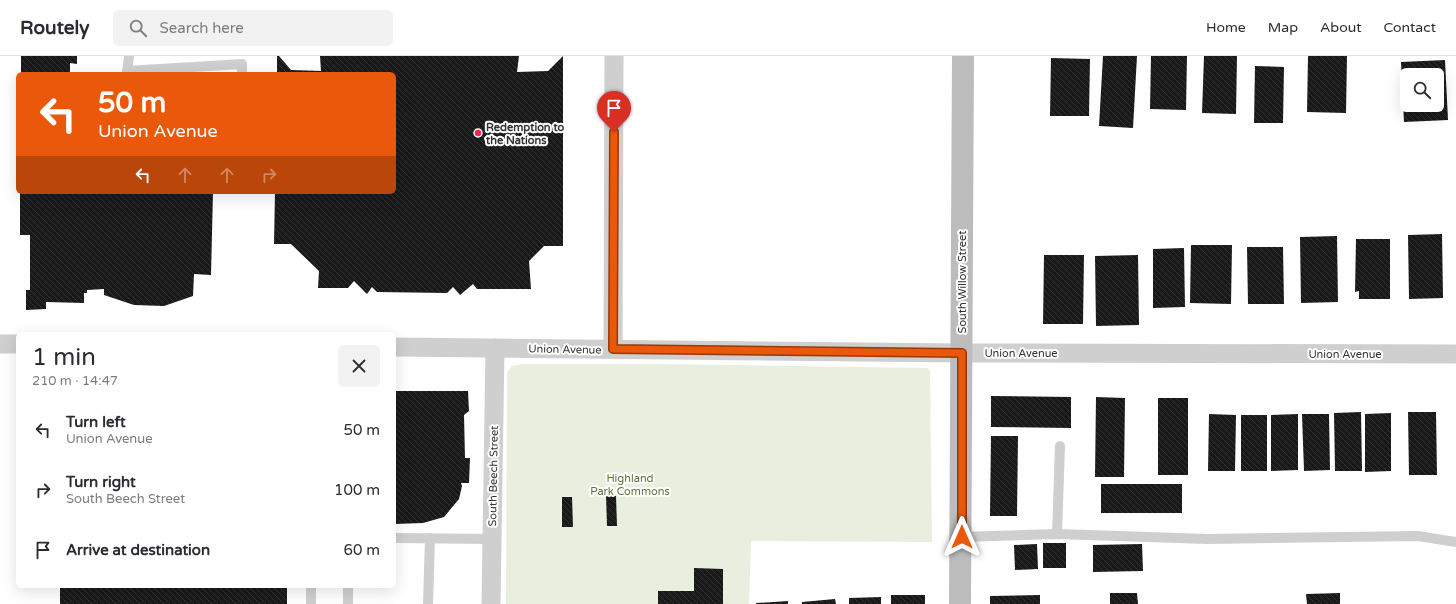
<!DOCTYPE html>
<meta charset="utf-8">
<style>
body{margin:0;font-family:"Varela Round",sans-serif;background:#f2f2f3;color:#2b2b33;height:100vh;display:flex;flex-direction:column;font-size:15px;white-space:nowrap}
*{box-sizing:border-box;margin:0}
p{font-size:13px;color:#7c7c81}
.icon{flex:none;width:22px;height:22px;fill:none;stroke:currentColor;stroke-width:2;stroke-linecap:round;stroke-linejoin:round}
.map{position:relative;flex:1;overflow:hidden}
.details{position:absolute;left:16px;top:276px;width:380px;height:256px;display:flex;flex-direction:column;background:#fff;border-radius:6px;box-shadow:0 4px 16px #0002}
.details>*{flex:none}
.banner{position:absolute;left:16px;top:16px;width:380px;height:122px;border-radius:6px;box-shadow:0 4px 16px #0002;background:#ea580c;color:#fff;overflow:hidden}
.fabs{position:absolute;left:1400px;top:12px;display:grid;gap:8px}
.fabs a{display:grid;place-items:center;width:44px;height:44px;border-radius:6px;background:#fff;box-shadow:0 4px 16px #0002;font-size:20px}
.pin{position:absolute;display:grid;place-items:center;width:34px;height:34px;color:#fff;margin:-41px -17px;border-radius:50% 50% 50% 0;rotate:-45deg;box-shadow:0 0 4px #0007}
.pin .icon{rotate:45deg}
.me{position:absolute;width:44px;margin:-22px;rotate:0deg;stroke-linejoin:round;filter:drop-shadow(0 0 3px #0008)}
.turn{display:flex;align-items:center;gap:14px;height:84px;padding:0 16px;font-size:18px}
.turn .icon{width:52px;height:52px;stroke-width:2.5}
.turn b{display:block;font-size:28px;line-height:34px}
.lanes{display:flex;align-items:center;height:38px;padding:0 16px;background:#0003;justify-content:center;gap:20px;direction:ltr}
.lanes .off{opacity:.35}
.round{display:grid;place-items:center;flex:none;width:42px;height:42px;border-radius:6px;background:#f2f2f3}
.overview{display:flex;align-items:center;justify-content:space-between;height:68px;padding:0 16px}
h1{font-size:24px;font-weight:600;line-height:30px}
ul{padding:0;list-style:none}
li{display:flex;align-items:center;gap:12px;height:60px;padding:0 16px}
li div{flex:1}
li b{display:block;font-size:15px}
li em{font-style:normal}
header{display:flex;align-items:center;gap:24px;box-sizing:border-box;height:56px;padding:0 20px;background:#fff;border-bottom:1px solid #e1e1e2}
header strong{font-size:19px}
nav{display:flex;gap:22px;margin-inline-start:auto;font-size:14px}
.search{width:280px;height:36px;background:#f2f2f3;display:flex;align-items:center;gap:10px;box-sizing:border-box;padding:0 14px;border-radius:6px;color:#7c7c81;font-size:15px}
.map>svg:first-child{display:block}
.green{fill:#e9efdf}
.building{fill:url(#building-back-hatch);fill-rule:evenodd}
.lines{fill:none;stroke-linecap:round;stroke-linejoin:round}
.lane{stroke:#cfcfcf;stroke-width:10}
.street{stroke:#cfcfcf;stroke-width:19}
.secondary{stroke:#bcbcbc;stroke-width:22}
.route-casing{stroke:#983908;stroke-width:10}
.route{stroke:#ea580c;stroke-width:7}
.poi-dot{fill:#f5274c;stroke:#fff;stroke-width:1.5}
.labels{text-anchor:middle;stroke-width:4;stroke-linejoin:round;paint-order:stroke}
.poi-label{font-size:11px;font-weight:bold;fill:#323232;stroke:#fff;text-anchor:start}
.street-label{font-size:11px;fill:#323232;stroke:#fff}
.park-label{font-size:11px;fill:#5a733a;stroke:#fff}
</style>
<header>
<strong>Routely</strong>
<div class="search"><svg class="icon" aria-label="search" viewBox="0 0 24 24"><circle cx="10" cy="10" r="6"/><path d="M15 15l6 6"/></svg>Search here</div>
<nav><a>Home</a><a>Map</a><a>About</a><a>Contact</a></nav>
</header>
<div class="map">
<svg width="1456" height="548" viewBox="0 0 1456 548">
<defs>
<pattern id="building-back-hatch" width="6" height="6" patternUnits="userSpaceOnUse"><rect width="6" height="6" fill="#191919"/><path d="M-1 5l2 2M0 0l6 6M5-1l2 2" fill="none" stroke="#323232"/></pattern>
</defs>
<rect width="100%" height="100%" fill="#fff"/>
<path class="green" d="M522,308H656L927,312L930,315L932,486L751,485L749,548H506L507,317L512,310Z"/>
<g class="building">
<path d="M21,0H77V8L70,7V18H21Z"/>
<path d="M277,0H279L291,14L321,15L320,0H519L517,16L548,15L563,0V190H544L529,205L531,233H477L473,228L460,239L453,231L447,237L377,236L372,231L367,238L354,225L348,232H318L319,215L291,188H274L275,136H394V18H277Z"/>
<path d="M1103,0H1137L1133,72L1099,70Z"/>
<path d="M1151,0H1187L1186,54L1150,53Z"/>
<path d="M1204,0H1237L1236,58L1202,57Z"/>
<path d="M1308,0H1347L1346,57L1307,56Z"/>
<path d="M1051,2L1090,3L1089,60H1050Z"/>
<path d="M1445,4L1448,64L1404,66L1401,6ZM1407,19H1437V49H1407Z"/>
<path d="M1255,10L1284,11L1283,67H1254Z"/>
<path d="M20,136H213L211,219L194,218L193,240L164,250L134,249L104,239V233L87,234V237H84V247L46,246V253L26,254V234H30V179H20Z"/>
<path d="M1442,178L1443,242L1409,243L1408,179Z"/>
<path d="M1337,180L1338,246L1301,247L1300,181Z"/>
<path d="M1356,183H1390V243H1359V235L1355,236Z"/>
<path d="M1191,189H1232L1231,248L1190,247Z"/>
<path d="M1247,191H1283L1284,248H1248Z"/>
<path d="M1184,192L1185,251L1153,252V193Z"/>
<path d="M1044,199H1084L1083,268H1043Z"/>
<path d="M1138,199L1139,269L1096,270L1095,200Z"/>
<rect x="16" y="332" width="2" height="138"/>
<path d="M394,335H468L469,355L464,359L465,402H470L469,427H461L462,430L459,443L444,461L423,467L394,468Z"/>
<path d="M991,340L1071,341V372L991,371Z"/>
<path d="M1096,341L1125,342L1124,421H1095Z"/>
<rect x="1158" y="342" width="30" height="77"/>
<path d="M1361,356L1362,415H1335L1334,357Z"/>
<path d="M1408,356H1436L1437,419H1409Z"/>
<path d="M1391,357V415L1365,416V358Z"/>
<path d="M1209,358L1236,359L1235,415H1208Z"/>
<path d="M1298,358V414L1271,415V359Z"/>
<path d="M1302,358H1329L1330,414L1304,415Z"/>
<rect x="1241" y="359" width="26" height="56"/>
<path d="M991,380H1018L1017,460H990Z"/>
<rect x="1101" y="428" width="81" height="29"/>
<path d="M606,440H616L617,470H607Z"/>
<path d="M562,441H572L573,471H562Z"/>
<rect x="1043" y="487" width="23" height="25"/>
<path d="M1037,488L1038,513L1015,514L1014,489Z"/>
<path d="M1142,488L1143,515L1093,516V489Z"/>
<path d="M694,512L723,513V548H658V535H694Z"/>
<rect x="60" y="530" width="227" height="18"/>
<path d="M1110,537H1137L1138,548H1110Z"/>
<path d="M1340,537V548H1307L1306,538Z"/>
<rect x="891" y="539" width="34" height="9"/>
<path d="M1040,539V548H990V540Z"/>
<path d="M881,541V548H849V542Z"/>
<path d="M835,543L836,548H802V546Z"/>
<path d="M788,545V548H756V547Z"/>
</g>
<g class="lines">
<g class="lane">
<path d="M127,15L242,8V18"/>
<path d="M127,18L129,0"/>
<path d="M1057,478L1060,390"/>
<path d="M961,481L1057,478L1208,483L1418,480L1456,486"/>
<path d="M394,482L493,483"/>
<path d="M311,530V548"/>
<path d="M348,548V530"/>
<path d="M428,548L430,482"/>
</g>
<g class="street">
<path d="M0,288H18"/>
<path d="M394,291L962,297L1456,298"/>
<path d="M613,293L614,0"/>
<path d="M491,548L495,292"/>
</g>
<path class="secondary" d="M960,548L963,0"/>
</g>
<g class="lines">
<defs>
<path id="route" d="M614,76L613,293L962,297V481"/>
</defs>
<use href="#route" class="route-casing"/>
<use href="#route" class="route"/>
</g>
<circle class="poi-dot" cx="478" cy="77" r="4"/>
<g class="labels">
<g class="poi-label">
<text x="486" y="75">Redemption to<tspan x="486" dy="13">the Nations</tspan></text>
</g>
<g class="street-label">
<text transform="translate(962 226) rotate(-90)" y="4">South Willow Street</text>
<text transform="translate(565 293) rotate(1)" y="4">Union Avenue</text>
<text x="1021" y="301">Union Avenue</text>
<text x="1345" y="302">Union Avenue</text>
<text transform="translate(493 420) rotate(-89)" y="4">South Beech Street</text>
</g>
<g class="park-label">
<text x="630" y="426">Highland<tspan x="630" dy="13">Park Commons</tspan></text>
</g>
</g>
</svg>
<div class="fabs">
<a><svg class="icon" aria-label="search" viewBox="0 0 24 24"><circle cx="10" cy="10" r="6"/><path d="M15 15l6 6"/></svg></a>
</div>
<div class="pin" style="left:614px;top:76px;background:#d93025"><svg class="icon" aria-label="arrive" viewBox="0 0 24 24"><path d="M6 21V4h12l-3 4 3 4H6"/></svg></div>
<svg class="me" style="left:962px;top:481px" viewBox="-20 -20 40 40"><path d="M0-17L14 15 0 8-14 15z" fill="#ea580c" stroke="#fff" stroke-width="4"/></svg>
<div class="banner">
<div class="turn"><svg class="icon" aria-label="left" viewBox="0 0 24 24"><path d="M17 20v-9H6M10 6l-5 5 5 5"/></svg><div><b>50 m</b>Union Avenue</div></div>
<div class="lanes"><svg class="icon" aria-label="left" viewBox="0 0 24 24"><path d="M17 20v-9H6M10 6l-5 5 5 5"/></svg><svg class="icon off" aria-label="ahead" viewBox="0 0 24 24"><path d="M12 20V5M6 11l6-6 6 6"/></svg><svg class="icon off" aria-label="ahead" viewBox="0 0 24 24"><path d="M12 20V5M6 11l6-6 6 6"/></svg><svg class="icon off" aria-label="right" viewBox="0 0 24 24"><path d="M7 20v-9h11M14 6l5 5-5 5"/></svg></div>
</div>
<section class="details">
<div class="overview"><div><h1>1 min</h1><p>210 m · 14:47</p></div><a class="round"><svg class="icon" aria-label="close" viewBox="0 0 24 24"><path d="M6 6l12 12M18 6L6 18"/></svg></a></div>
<ul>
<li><svg class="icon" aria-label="left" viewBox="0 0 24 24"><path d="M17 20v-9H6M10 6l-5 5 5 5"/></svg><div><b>Turn left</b><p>Union Avenue</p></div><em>50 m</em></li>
<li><svg class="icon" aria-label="right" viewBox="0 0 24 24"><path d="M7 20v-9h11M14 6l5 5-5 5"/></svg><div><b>Turn right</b><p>South Beech Street</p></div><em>100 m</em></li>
<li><svg class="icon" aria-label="arrive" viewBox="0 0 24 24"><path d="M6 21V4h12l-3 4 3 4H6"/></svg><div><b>Arrive at destination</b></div><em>60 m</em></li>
</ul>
</section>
</div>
